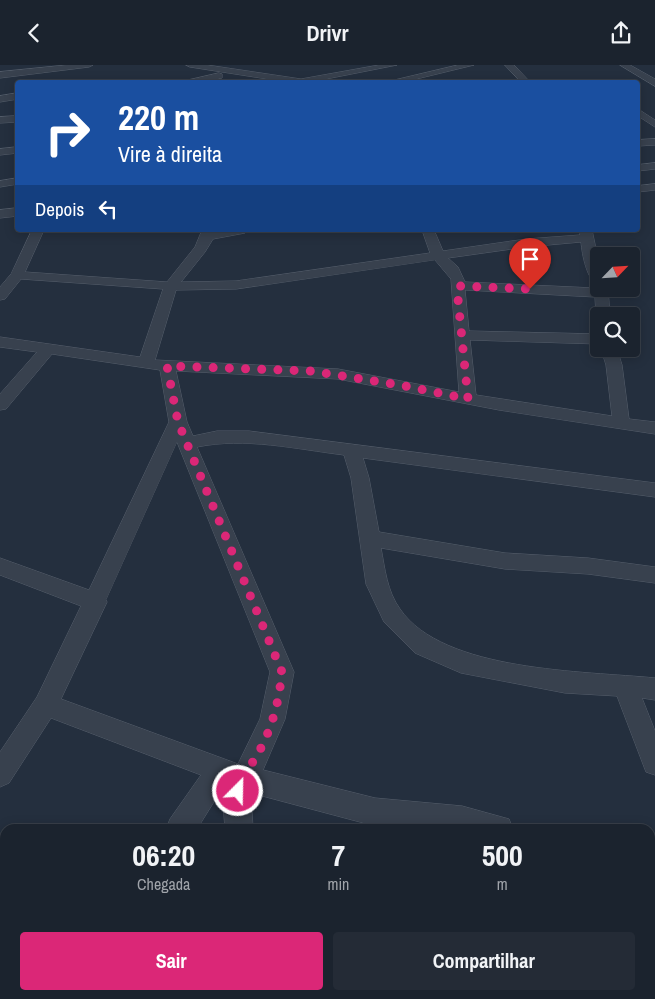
<!DOCTYPE html>
<html lang="pt">
<meta charset="utf-8">
<style>
body{margin:0;font-family:"Archivo Narrow",sans-serif;background:#242b36;color:#f1f3f6;height:100vh;display:flex;flex-direction:column;font-size:19px;white-space:nowrap}
*{box-sizing:border-box;margin:0}
p{font-size:16px;color:#a0a4aa}
.icon{flex:none;width:28px;height:28px;fill:none;stroke:currentColor;stroke-width:2;stroke-linecap:round;stroke-linejoin:round}
.map{position:relative;flex:1;overflow:hidden}
.drawer{position:absolute;left:0px;top:759px;width:655px;height:176px;display:flex;flex-direction:column;background:#1b232e;border-radius:15px 15px 0 0;box-shadow:0 2px 12px #0003,0 0 0 1px #39404a}
.drawer>*{flex:none}
.banner{position:absolute;left:15px;top:15px;width:625px;height:152px;border-radius:5px;box-shadow:0 2px 12px #0003,0 0 0 1px #39404a;background:#1a4fa0;color:#fff;overflow:hidden}
.needle{width:32px;rotate:65deg}
.tools{position:absolute;left:590px;top:182px;display:grid;gap:10px}
.tools a{display:grid;place-items:center;width:50px;height:50px;border-radius:5px;background:#1b232e;box-shadow:0 2px 12px #0003,0 0 0 1px #39404a;font-size:25px}
.pin{position:absolute;display:grid;place-items:center;width:42px;height:42px;color:#fff;margin:-51px -21px;border-radius:50% 50% 50% 0;rotate:-45deg;box-shadow:0 0 5px #0007}
.pin .icon{rotate:45deg}
.me{position:absolute;width:55px;margin:-28px;rotate:23deg;stroke-linejoin:round;filter:drop-shadow(0 0 4px #0008)}
.turn{display:flex;align-items:center;gap:18px;height:105px;padding:0 20px;font-size:22px}
.turn .icon{width:65px;height:65px;stroke-width:2.5}
.turn b{display:block;font-size:35px;line-height:42px}
.then{display:flex;align-items:center;height:48px;padding:0 20px;background:#0003;gap:10px;font-size:19px}
.eta{display:flex;justify-content:space-evenly;align-items:center;height:85px;text-align:center}
.eta b{font-size:30px;font-weight:800;line-height:35px}
.button{display:flex;gap:10px;margin-top:auto;padding:10px 20px}
.button a{flex:1;height:58px;border-radius:5px;background:#db2777;color:#fff;font-size:20px;font-weight:800;line-height:58px;text-align:center}
.button a+a{background:#242b36;color:#f1f3f6}
header{display:flex;justify-content:space-between;align-items:center;height:65px;padding:0 20px;background:#1b232e;font-size:22px;font-weight:800}
.map>svg:first-child{display:block}
.lines{fill:none;stroke-linecap:round;stroke-linejoin:round}
.minor-casing{stroke:#565f6c;stroke-width:1}
.minor{fill:#38414e;fill-rule:evenodd}
.route{stroke:#db2777;stroke-width:9;stroke-dasharray:0 16.2}
</style>
<header><svg class="icon" aria-label="back" viewBox="0 0 24 24"><path d="M15 5l-7 7 7 7"/></svg>Drivr<svg class="icon" aria-label="share" viewBox="0 0 24 24"><path d="M12 15V3M7 8l5-5 5 5M5 13v7h14v-7"/></svg></header>
<div class="map">
<svg width="655" height="934" viewBox="0 0 655 934">
<rect width="100%" height="100%" fill="#242f3e"/>
<g class="lines">
<defs>
<g id="minor">
<path d="M67,0H93L89,2L0,13V7Z"/>
<path d="M186,0H207L301,14L379,0H397L316,16L318,18H293L190,2Z"/>
<path d="M458,0H474L400,18H382Z"/>
<path d="M505,0H514L531,18H522Z"/>
<path d="M620,0H630L655,14V21Z"/>
<path d="M219,8L222,9V13L197,18H175Z"/>
<path d="M18,28V34L0,37V31Z"/>
<path d="M638,44L655,55V62L638,51Z"/>
<path d="M18,51V57L0,58V52Z"/>
<path d="M655,74V80L638,81V75Z"/>
<path d="M18,82V88L0,90V84Z"/>
<path d="M655,98V104L638,106V100Z"/>
<path d="M18,113V119L0,122V116Z"/>
<path d="M655,119V125L638,127V121Z"/>
<path d="M18,143V151L0,153V145Z"/>
<path d="M32,165H44L25,207L167,217L195,182L202,165H247L245,168L213,174L205,187L181,217L236,216L430,188L422,165H434L443,186L526,174L580,170V165H592L599,198V220C587,217 582,189 581,177L526,182L448,193L458,202L465,217L594,223L599,220V224H608L610,251H599V254L596,251L595,232L465,225L469,266L599,269V279L470,275L476,330L612,351L606,300L601,284H617L622,300L629,354L655,357V369L499,345L338,314L176,306L187,357L193,371L217,366H249L655,418V432L363,393L369,413L379,467L505,488L588,493L655,502V518L588,509L505,504L381,483C385,504 387,526 400,544C443,607 585,606 655,613V635L642,633L655,666V710L646,707L617,631L565,628L461,608L415,588L384,557L366,519L351,413L344,390C296,384 245,372 197,382L294,607L285,654L263,705L375,733L462,741L509,754L513,764H409L375,761L251,728L253,764H225L223,737L227,720L225,719L197,764H166L170,754L201,710L51,653L9,718L0,722V687L37,632L81,541L0,510V493L89,525L169,357L160,305L52,289L6,344L0,345V329L37,287L0,282V272L140,292L163,224L21,214L5,234L0,235V222L11,209ZM435,195L451,214L459,327L338,304L155,295L176,225L236,224ZM177,377L270,607L260,654L238,699L61,634L107,537L106,535Z"/>
<path d="M650,773L655,775V803L650,801Z"/>
<path d="M67,930H99L97,934H65Z"/>
<path d="M274,930H306L305,934H273Z"/>
</g>
</defs>
<use href="#minor" class="minor-casing"/>
<use href="#minor" class="minor"/>
</g>
<g class="lines">
<path class="route" d="M238,726C243,709 254,697 262,681C274,656 279,635 282,607L178,357L167,301L311,306L400,320L468,334L458,234L459,221L530,224"/>
</g>
</svg>
<div class="tools">
<a><svg class="needle" viewBox="-14 -14 28 28"><path d="M0-13l5 13h-10z" fill="#e53935"/><path d="M0 13l5-13h-10z" fill="#a0a4aa"/></svg></a>
<a><svg class="icon" aria-label="search" viewBox="0 0 24 24"><circle cx="10" cy="10" r="6"/><path d="M15 15l6 6"/></svg></a>
</div>
<div class="pin" style="left:530px;top:224px;background:#d93025"><svg class="icon" aria-label="arrive" viewBox="0 0 24 24"><path d="M6 21V4h12l-3 4 3 4H6"/></svg></div>
<svg class="me" style="left:238px;top:726px" viewBox="-20 -20 40 40"><circle r="17" fill="#db2777" stroke="#fff" stroke-width="3"/><path d="M0-11L8 9 0 5-8 9z" fill="#fff"/></svg>
<div class="banner">
<div class="turn"><svg class="icon" aria-label="right" viewBox="0 0 24 24"><path d="M7 20v-9h11M14 6l5 5-5 5"/></svg><div><b>220 m</b>Vire à direita</div></div>
<div class="then">Depois<svg class="icon" aria-label="left" viewBox="0 0 24 24"><path d="M17 20v-9H6M10 6l-5 5 5 5"/></svg></div>
</div>
<section class="drawer">
<div class="eta">
<div><b>06:20</b><p>Chegada</p></div>
<div><b>7</b><p>min</p></div>
<div><b>500</b><p>m</p></div>
</div>
<div class="button"><a>Sair</a><a>Compartilhar</a></div>
</section>
</div>
